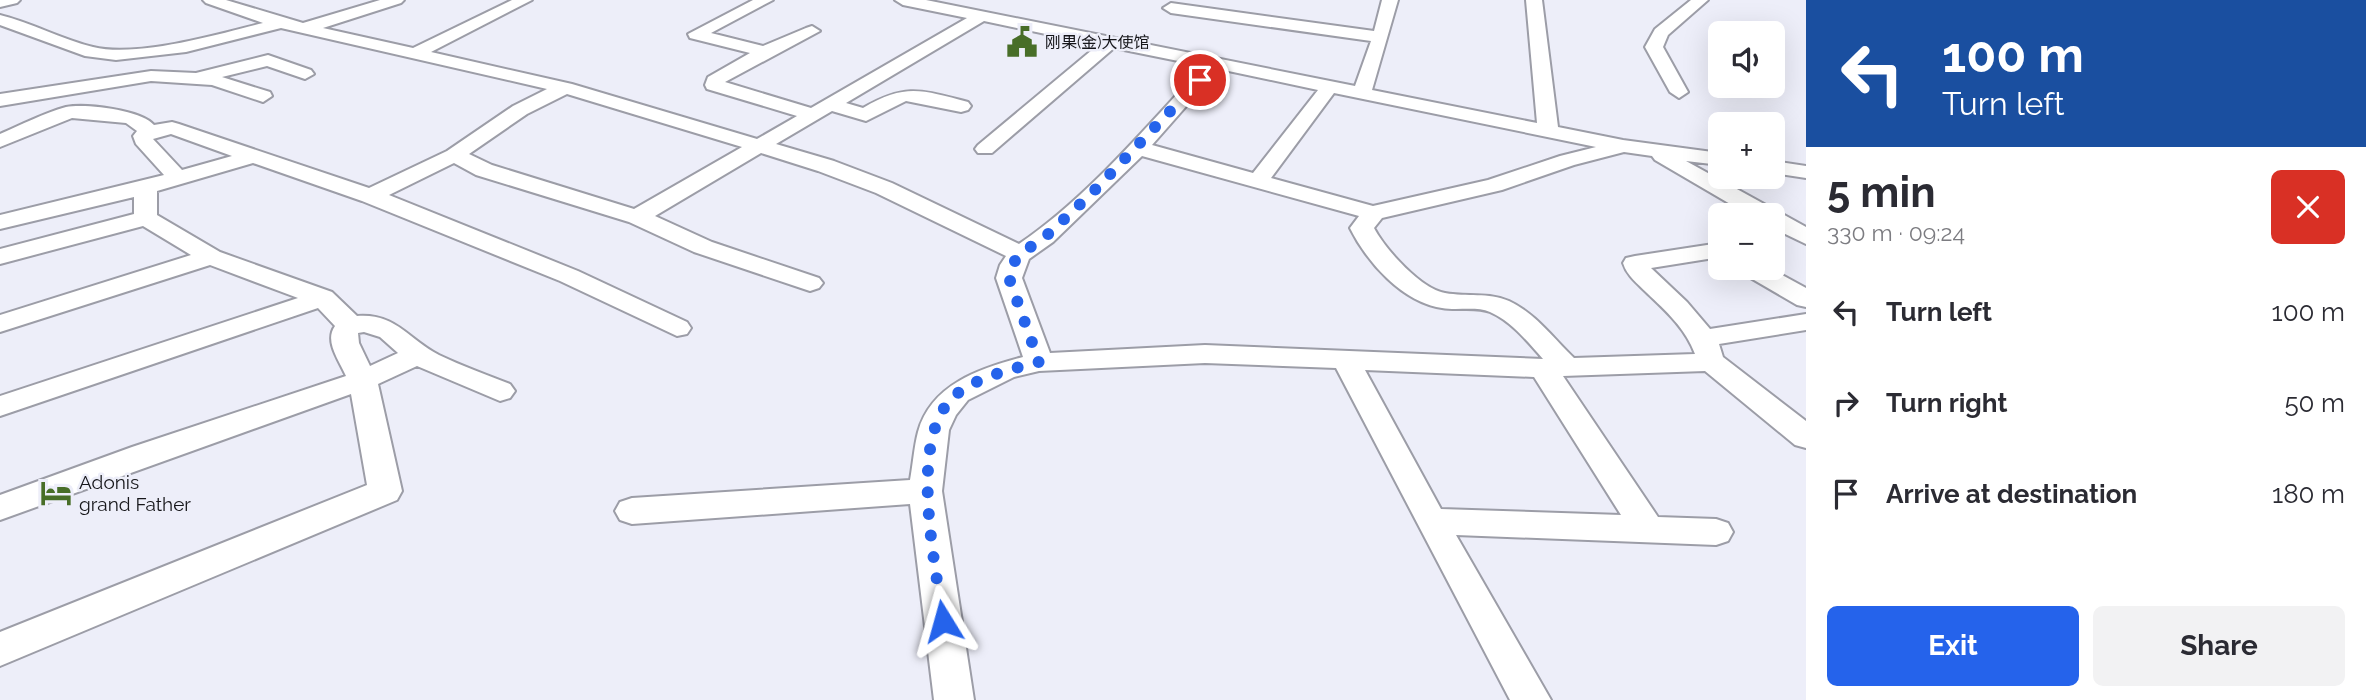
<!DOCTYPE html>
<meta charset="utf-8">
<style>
body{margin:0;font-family:Raleway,"Noto Sans SC",sans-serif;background:#f2f2f3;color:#2b2b33;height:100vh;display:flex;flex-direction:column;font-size:26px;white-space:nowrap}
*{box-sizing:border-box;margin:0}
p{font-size:23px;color:#7c7c81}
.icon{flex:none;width:38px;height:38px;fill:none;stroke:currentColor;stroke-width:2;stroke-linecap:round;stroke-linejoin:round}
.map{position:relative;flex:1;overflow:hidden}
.details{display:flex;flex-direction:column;background:#fff;width:560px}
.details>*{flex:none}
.hud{background:#1a4fa0;color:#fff;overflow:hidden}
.buttons{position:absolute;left:1708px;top:21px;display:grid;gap:14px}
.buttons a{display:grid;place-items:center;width:77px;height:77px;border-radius:10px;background:#fff;box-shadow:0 7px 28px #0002;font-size:35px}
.pin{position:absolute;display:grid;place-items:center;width:60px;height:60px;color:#fff;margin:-30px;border:4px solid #fff;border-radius:50%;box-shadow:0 2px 7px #0007}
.me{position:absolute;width:77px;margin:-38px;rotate:352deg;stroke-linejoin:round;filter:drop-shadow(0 0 5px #0008)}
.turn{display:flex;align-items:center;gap:24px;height:147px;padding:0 21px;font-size:32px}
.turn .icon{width:91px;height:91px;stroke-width:2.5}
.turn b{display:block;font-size:49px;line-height:60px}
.round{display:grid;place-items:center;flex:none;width:74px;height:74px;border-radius:10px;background:#f2f2f3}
.head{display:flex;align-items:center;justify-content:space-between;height:119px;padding:0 21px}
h1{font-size:42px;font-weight:700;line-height:52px}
.cta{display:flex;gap:14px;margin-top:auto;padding:14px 21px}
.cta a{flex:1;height:80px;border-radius:10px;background:#2563eb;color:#fff;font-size:28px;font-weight:700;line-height:80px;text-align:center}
.cta a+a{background:#f2f2f3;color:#2b2b33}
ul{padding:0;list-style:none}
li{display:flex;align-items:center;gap:21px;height:91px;padding:0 21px}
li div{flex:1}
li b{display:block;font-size:26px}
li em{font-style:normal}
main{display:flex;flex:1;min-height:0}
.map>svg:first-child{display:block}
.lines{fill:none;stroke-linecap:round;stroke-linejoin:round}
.minor-casing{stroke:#9c9da7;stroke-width:4}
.minor{fill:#fff;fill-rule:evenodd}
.route{stroke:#2563eb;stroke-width:12;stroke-dasharray:0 21.6}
.labels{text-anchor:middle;stroke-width:5;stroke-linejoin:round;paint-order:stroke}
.far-poi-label{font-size:16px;fill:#16161a;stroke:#edeef9;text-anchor:start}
.poi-label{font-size:19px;fill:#16161a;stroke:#edeef9;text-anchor:start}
</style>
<main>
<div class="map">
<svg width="1806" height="700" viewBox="0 0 1806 700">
<rect width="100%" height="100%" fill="#edeef9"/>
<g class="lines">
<defs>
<g id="minor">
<path d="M0,0H20L17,3L0,7Z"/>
<path d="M203,0H226L303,23L380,0H404L401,3L323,28L413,48L512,0H532L431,52L572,84L757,139L797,116L707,89L705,85L708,77L750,53L690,38L688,34L753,0H773L711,33L763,46L806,28L812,26L820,31L725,82L811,108L967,18L903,5L895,0H926L1355,86L1371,41L1171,13L1163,8L1171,3L1374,31L1382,0H1398L1372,90L1537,123L1526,0H1542L1558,127L1623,140L1720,153V165L1686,161L1806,227V244L1773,228V215H1749L1655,160L1652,156L1624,152L1574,165L1502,190L1382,218L1374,228C1385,249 1421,289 1445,293C1467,297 1488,292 1509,301C1535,313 1554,339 1574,358L1695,354C1686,329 1666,311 1647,293C1638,284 1627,276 1623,263L1626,258L1635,256L1720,243V257L1651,268L1687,302L1710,329L1806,314V330L1719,344L1723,357L1806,421V448L1795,445L1705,371L1563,376L1658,517L1716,519L1728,523L1733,532L1728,541L1716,545L1456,535L1551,700H1510L1336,368L1205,363L1039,371L1014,377L968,400L956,415L949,430L942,491L974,700H934L910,504L632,524L620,520L615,511L620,502L632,498L910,480C913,464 914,447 918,432C931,384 981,368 1023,357L996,278L1000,265L1006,256L876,193L818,171L761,153L655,216L712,242L819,278L823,283L819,288L810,291L801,288L694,252L629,222L476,175L454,163L389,195L578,271L687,322L691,328L687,334L677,336L560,281L362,201L253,163L157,191V215L220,252L332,292L357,316C396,313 408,339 439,355C462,366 487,375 510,384L515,391L510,398L500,401L417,366L378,384L402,491L397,500L0,666V632L367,485L351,394L0,520V495L132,447L346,376C339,360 324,341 335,326L318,308L0,416V396L298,298L210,265L0,332V315L191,255L143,226L0,264V249L134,214V197L0,229V215L164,175L136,144L133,136L137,131L126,123L72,118L0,147V134C21,125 44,113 66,107C85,103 142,110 154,125L172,122L179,124L369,188L447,151L513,106L547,89L281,28L186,52L116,60L85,56L0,25V15C32,23 61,39 93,47C137,58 219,34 263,23L206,3ZM984,21L1098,45L978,145L975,149L978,153H992L1114,48L1203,66C1147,126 1087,198 1019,244L892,183L834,161L776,144L832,111L866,121L906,101L961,112L968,110L971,106L968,102C921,90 906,83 863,108L846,103ZM1219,69L1318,90L1253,173L1152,145ZM1334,93L1596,147L1560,156L1488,180L1373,206L1271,178ZM567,94L742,147L634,209L492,165L469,154L527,114ZM171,134L232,156L182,170L153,139ZM1142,156L1359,216L1350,228C1367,262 1402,302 1442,308C1457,311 1476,306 1490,312C1511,321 1528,342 1543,359L1205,345L1050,353L1022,278L1029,259L1053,242ZM364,332L380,337L398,353L370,366L359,343L358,333ZM1365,370L1534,377L1621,515L1441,509Z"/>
<path d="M1691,0H1708L1668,35L1663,47L1688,92L1679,98L1670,92L1645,47L1655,29Z"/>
<path d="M268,55L311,70L314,74L305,79L267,66L222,77L270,92L272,96L263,102L212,85L151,81L0,106V94L151,71L196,73Z"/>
<path d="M1773,161L1806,166V178L1773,173Z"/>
<path d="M1738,268H1769L1806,288V307L1797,305L1742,273Z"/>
</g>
</defs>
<use href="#minor" class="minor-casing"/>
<use href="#minor" class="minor"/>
</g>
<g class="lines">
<path class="route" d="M943,621C936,564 905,433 958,393C979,377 1014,368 1039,362L1009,278L1012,265L1020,254L1045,237L1091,194L1200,80"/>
</g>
<defs>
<symbol id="civic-bare" viewBox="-9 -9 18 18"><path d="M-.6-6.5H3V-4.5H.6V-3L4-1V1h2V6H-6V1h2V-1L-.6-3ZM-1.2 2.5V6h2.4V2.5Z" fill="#486e28" stroke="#edeef9" stroke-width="2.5" paint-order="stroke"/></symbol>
<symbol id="hotel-bare" viewBox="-9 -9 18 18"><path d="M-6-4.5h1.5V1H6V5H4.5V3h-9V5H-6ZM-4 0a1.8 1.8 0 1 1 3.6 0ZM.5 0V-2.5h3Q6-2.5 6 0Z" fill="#486e28" stroke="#edeef9" stroke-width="2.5" paint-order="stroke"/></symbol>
</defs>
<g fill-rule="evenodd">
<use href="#civic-bare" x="1000" y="20" width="44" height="44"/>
<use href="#hotel-bare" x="34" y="471" width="44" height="44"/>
</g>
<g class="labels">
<g class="far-poi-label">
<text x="1045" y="48">刚果(金)大使馆</text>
</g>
<g class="poi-label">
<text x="79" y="489">Adonis<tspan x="79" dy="22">grand Father</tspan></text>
</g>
</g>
</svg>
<div class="buttons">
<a><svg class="icon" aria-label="sound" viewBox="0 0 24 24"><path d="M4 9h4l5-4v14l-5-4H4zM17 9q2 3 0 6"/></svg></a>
<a>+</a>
<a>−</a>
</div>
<div class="pin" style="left:1200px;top:80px;background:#d93025"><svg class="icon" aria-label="arrive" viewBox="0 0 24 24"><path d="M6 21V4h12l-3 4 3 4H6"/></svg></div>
<svg class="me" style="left:943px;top:621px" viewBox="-20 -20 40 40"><path d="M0-17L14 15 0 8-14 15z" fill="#2563eb" stroke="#fff" stroke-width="4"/></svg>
</div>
<section class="details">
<div class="hud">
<div class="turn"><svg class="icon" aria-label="left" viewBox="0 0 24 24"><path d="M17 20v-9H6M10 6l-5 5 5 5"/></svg><div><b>100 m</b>Turn left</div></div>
</div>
<div class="head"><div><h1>5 min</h1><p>330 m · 09:24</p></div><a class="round" style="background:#d93025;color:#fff"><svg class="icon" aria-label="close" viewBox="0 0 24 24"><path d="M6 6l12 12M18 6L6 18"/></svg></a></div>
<ul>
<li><svg class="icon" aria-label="left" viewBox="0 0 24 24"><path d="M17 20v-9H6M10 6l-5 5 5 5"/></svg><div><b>Turn left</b></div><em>100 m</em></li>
<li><svg class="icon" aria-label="right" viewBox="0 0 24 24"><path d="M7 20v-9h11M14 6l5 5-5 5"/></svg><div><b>Turn right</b></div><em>50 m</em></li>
<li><svg class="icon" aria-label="arrive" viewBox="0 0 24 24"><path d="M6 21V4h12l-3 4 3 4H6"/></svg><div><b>Arrive at destination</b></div><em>180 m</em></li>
</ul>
<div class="cta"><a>Exit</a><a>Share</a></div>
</section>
</main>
